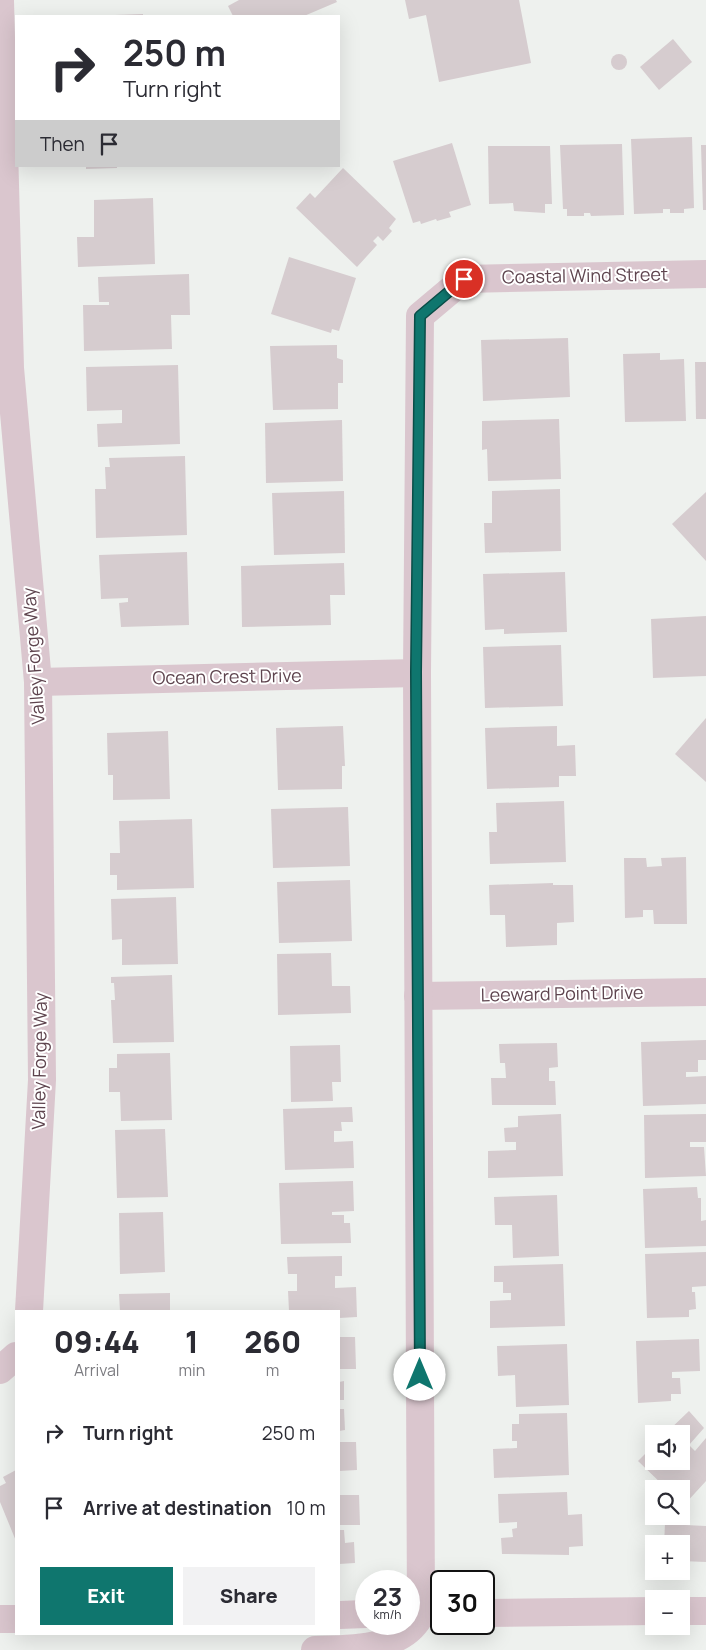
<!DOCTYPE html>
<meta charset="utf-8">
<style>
body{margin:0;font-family:Manrope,sans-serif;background:#f2f2f3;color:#2b2b33;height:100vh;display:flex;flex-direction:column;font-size:19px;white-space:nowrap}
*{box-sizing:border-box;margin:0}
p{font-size:16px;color:#7c7c81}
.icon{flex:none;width:28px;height:28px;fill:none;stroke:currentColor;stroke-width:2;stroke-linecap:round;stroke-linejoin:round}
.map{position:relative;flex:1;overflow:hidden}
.details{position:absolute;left:15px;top:1310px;width:325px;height:325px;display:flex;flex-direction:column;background:#fff;border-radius:0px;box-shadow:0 5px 20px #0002}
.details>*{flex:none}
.guide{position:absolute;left:15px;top:15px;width:325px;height:152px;border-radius:0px;box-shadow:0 5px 20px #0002;background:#fff;color:#2b2b33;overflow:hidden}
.buttons{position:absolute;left:645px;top:1425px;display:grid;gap:10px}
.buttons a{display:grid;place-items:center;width:45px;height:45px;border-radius:0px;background:#fff;box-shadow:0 5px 20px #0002;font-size:25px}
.speed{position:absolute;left:355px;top:1570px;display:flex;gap:10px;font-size:25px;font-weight:700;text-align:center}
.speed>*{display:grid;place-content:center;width:65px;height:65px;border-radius:50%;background:#fff;box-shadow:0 5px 20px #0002;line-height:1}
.speed small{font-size:12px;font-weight:400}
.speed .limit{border:2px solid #111;border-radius:8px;background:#fff;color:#111}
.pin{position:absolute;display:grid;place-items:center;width:42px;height:42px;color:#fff;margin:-21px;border:2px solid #fff;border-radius:50%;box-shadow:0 1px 5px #0007}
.me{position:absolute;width:55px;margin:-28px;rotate:0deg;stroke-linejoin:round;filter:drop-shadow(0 0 4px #0008)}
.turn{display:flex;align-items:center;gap:18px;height:105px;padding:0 25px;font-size:22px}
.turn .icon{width:65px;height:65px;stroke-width:2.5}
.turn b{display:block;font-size:35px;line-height:42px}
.then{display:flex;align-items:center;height:48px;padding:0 25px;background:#0003;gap:10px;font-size:19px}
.eta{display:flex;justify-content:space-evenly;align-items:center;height:85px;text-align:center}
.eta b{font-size:30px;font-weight:800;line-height:35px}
.button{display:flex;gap:10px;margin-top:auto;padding:10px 25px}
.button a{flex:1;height:58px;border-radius:0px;background:#0f766e;color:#fff;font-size:20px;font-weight:800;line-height:58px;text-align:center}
.button a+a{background:#f2f2f3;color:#2b2b33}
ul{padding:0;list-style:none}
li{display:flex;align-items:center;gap:15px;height:75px;padding:0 25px}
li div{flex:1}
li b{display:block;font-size:19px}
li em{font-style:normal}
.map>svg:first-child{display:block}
.building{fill:#d6cccf}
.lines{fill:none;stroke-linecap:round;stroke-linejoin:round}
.minor{stroke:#dac6ce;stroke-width:28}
.tertiary{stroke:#dac6ce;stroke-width:28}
.route-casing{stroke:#0a4d48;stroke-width:12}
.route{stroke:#0f766e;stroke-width:9}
.labels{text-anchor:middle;stroke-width:4;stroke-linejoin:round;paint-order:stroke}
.street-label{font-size:18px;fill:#5e444e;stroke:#fff}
</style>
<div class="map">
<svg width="706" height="1650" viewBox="0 0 706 1650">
<rect width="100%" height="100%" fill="#eef1ee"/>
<g class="building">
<path d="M239,0H336L337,2L304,16H233L228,6Z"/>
<path d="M405,0H519L531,63L439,82L426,15L409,19Z"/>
<path d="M143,14V16H115V15Z"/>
<path d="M673,39L692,62L659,90L640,67Z"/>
<circle cx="619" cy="62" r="8"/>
<path d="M692,137L694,208L684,209V213H670V209H663V213L634,214L631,139Z"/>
<path d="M452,143L471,205L449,212L451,217L437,221L436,219L421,224L420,221L413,223L393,161Z"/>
<path d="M622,144L624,215L591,216L590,213H584V216H567V209H563L560,145Z"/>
<path d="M701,145H706V210H703Z"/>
<path d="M488,146H550L552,204H545V213L514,211L513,203L489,204Z"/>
<path d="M86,166H117V168L86,169Z"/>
<path d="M343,168L396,219L389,228L392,231L383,241L378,236L373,241L377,245L357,267L296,208L310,193L315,198Z"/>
<path d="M153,198L155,264L78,267L77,237H94V200Z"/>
<path d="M289,257L356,278L339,331L332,329L331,333L271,314Z"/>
<path d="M189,274L190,315H171L172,349L84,351L83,305H109V302H99L98,277Z"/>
<path d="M568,338L570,397L483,401L481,340Z"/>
<path d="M337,345V358L343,360V383H338V409L273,410L270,346Z"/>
<path d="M660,353V360L684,359L686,421L625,422L623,354Z"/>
<path d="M695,362H706V419H696Z"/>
<path d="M178,365L180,444L98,447L97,424L122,423V410L87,411L86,367Z"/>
<path d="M559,419L561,479L488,481L487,449L482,450V421Z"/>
<path d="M342,420L343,481L266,483L265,423Z"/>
<path d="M185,456L187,535L96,538L95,489H106L105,467H110L109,458Z"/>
<path d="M560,489L561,551L485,553L484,523H492V491Z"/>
<path d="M344,491L345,553L274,555L272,493Z"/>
<path d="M706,492V561L672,524Z"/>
<path d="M187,552L189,625L121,627L119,603L128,602V598L101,599L99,555Z"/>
<path d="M344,563L345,595H330L331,625L242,627L241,566Z"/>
<path d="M565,572L567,632L504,634V629L485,630L483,574Z"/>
<path d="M706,616V676L653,678L651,619Z"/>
<path d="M561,645L563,706L485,708L483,647Z"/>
<path d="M706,718V782L675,754Z"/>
<path d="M343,726L345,766H342V789L278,790L276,728Z"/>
<path d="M557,726V746L575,745L576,776H559V787L487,789L485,728Z"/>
<path d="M168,731L170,799L113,800V775H108L107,733Z"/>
<path d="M564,801L566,862L490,864L489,832H497L496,803Z"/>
<path d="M348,807L350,866L273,868L271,809Z"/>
<path d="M192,819L194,888L117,890V875H110V853H120L119,821Z"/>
<path d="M686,857L687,924H654L653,910H643V917L625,918L624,858H646L647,867L662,866L661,858Z"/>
<path d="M350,880L352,941L279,943L277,882Z"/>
<path d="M553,883V885H573L574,922L557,923V945L506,947L505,915H490L489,885Z"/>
<path d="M176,897L178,964L122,965V939L112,940L111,899Z"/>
<path d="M331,953L332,986H350L351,1013L278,1015L277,954Z"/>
<path d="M172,975L174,1042L113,1043L111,1000H115L114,983H111V977Z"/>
<path d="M706,1040V1060H698V1072H686V1077L706,1076V1104L643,1106L641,1042Z"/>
<path d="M557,1043L558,1067L549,1068V1081H555L556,1105H492L491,1078H506L505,1063H500L499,1044Z"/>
<path d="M340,1045L341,1082H332L333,1101L291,1102L290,1046Z"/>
<path d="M170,1053L172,1120L121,1121L120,1092H109V1068H117V1054Z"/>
<path d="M352,1107L353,1122H341L342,1131H334V1142L353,1141L354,1168L285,1170L283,1109Z"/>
<path d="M561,1114L563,1176L488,1178V1151L516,1150V1142H505L504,1128L518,1127V1116Z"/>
<path d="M706,1114V1142H690V1147H704L706,1176L645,1178L644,1115Z"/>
<path d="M165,1129L168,1197L117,1198L115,1130Z"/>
<path d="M353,1181L354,1211L332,1212V1215H344V1223H350L351,1243L281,1244L279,1183Z"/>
<path d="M697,1187L698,1198H701V1221L706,1220V1246L645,1248L643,1189Z"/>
<path d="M557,1195L559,1256L513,1258L512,1225H495L494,1197Z"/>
<path d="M163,1212L165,1272L120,1274L119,1213Z"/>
<path d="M706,1252V1286L692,1287V1292H695L696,1309L689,1310V1317L647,1318L645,1254Z"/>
<path d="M342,1256V1276H335V1288L356,1287L357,1317L339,1318V1311H289L288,1291H297V1274H288L287,1257Z"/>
<path d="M563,1264L565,1326L490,1328V1301L511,1300V1293H503V1282H494V1266Z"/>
<path d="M170,1293V1311H120L119,1294Z"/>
<path d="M339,1337H355L356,1369H339Z"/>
<path d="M699,1339L700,1371L672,1372V1378H680L681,1394H671V1401L638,1403L636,1341Z"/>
<path d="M567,1344L569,1405L516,1407L515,1375L498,1376L497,1346Z"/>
<path d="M344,1381V1400H339V1382Z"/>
<path d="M339,1409H344L345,1430L339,1431Z"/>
<path d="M689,1411L704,1428L689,1445L695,1451L706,1438V1481L684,1505L681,1502V1489H667L638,1461L654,1445V1461H681V1434H665Z"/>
<path d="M567,1413L569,1475L494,1478L493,1449L517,1448V1441H512V1424H519V1414Z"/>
<path d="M339,1442H356L357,1470L339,1471Z"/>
<path d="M16,1470V1541L0,1502V1486L6,1483L3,1477Z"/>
<path d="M567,1492L568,1515L582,1514L583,1546L569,1547V1555L502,1554L501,1538L513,1537L512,1529L517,1528V1522L499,1523L498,1494Z"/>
<path d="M339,1495H359L360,1525H339Z"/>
<path d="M665,1524L706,1526V1562L681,1561V1544H664Z"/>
<path d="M339,1530H344L345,1543L354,1542L355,1563L339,1564Z"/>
</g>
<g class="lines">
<g class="minor">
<path d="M0,1L10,368L38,682L42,1080L29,1311"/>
<path d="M38,682L417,673"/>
<path d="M418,996L706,992"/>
<path d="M0,1370L16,1356"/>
<path d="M421,1614L417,673L420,316L464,279L706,274"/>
</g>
<g class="tertiary">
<path d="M681,1611H706"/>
<path d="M484,1613L654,1611"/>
<path d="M339,1615L366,1614"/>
<path d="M0,1619H16"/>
<path d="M315,1650C351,1649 404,1650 421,1614"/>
</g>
</g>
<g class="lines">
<defs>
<path id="route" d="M420,1375L416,672L420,316L464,279"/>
</defs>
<use href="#route" class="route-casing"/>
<use href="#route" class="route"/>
</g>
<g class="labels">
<g class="street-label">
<text transform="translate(585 276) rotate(-1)" y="6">Coastal Wind Street</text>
<text transform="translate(34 656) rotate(-94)" y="6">Valley Forge Way</text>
<text transform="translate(227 677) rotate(-1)" y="6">Ocean Crest Drive</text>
<text transform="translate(562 994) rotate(-1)" y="6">Leeward Point Drive</text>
<text transform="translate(40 1061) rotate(-89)" y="6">Valley Forge Way</text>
</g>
</g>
</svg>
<div class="buttons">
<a><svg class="icon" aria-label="sound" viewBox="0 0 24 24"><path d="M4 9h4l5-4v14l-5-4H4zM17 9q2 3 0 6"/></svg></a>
<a><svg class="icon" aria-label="search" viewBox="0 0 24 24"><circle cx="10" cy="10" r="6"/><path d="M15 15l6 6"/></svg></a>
<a>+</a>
<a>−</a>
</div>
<div class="speed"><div>23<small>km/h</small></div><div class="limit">30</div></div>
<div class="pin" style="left:464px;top:279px;background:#d93025"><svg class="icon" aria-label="arrive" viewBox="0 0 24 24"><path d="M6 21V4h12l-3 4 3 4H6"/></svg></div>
<svg class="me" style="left:420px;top:1375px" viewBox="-20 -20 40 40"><circle r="19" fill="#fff"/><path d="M0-13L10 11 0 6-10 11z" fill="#0f766e"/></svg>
<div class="guide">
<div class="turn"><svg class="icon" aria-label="right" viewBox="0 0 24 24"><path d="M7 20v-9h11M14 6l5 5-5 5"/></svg><div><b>250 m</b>Turn right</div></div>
<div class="then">Then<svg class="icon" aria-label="arrive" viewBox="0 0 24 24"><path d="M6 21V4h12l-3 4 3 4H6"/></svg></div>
</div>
<section class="details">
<div class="eta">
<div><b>09:44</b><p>Arrival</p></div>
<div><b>1</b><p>min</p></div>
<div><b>260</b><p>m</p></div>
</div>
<ul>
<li><svg class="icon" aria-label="right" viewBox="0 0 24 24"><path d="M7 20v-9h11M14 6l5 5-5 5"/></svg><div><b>Turn right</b></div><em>250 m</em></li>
<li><svg class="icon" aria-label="arrive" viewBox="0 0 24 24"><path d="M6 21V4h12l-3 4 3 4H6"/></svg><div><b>Arrive at destination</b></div><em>10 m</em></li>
</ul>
<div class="button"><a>Exit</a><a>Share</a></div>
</section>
</div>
